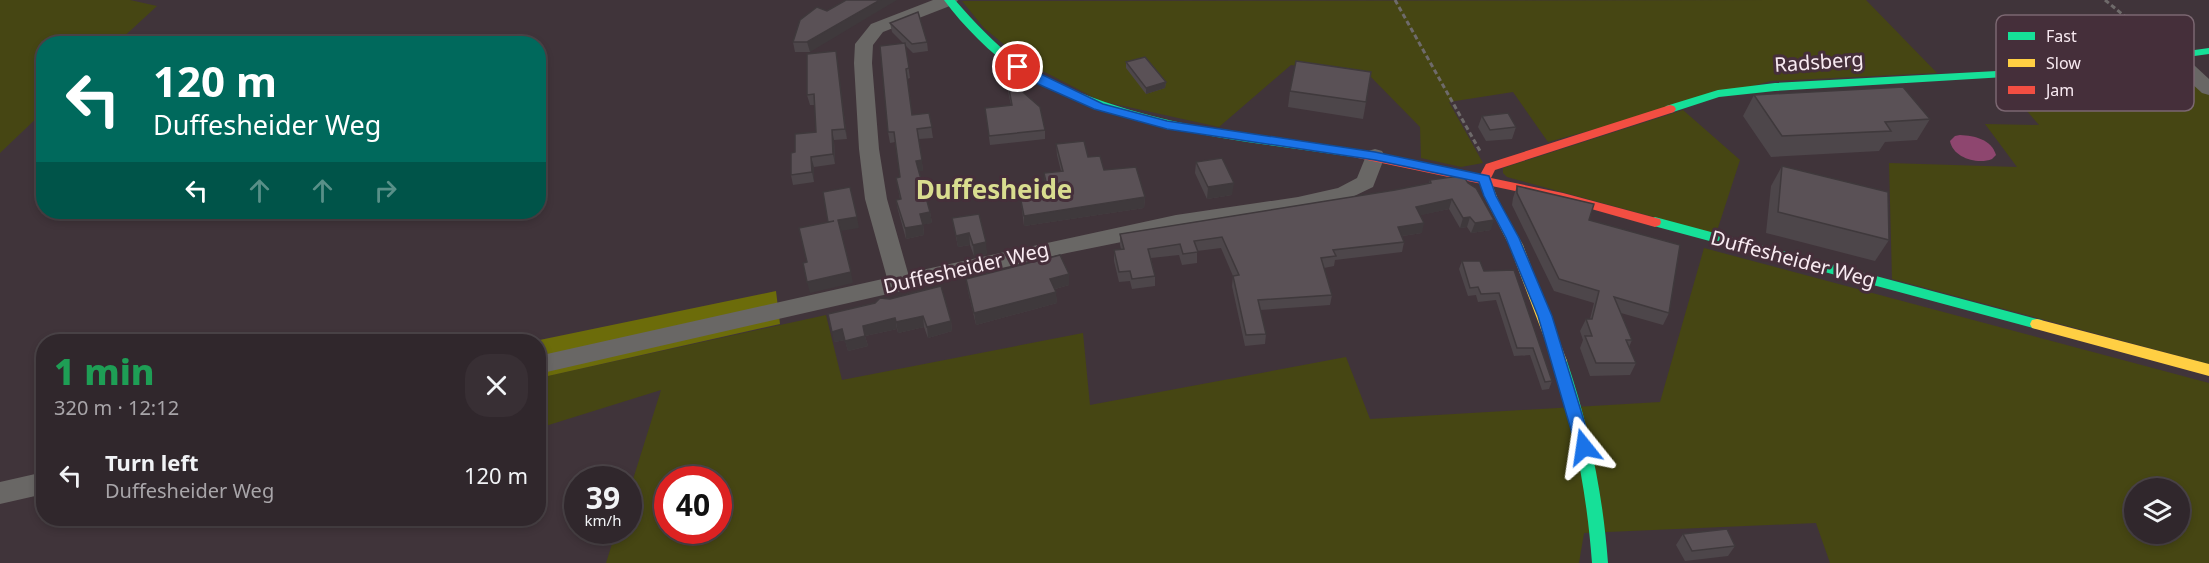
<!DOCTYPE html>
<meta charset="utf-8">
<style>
body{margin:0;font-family:"Noto Sans",sans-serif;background:#382f34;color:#f1f3f6;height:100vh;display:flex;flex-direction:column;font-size:22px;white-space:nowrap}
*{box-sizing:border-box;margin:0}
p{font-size:20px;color:#a8a5a9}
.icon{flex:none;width:33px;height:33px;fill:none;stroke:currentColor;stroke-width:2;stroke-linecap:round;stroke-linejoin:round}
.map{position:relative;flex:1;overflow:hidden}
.side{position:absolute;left:36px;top:334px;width:510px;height:192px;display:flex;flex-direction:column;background:#30272c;border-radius:24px;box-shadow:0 3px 9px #0003,0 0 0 2px #4b4448}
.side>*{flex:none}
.top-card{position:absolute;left:36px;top:36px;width:510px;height:183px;border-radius:24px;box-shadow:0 3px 9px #0003,0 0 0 2px #4b4448;background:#00695c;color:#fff;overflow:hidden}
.controls{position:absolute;left:2124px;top:478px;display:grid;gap:12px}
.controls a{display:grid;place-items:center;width:66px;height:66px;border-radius:50%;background:#30272c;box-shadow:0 3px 9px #0003,0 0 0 2px #4b4448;font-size:30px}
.speed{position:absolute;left:564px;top:466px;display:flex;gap:12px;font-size:30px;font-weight:700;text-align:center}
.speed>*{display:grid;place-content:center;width:78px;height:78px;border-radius:50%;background:#30272c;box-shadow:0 3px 9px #0003,0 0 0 2px #4b4448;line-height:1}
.speed small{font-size:15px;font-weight:400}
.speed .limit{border:9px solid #d22;background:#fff;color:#111}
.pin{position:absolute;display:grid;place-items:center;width:51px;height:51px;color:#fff;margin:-26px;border:3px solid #fff;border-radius:50%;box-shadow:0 2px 6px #0007}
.me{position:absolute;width:66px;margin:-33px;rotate:345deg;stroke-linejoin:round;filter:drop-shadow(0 0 4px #0008)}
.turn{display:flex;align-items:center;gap:21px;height:126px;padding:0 18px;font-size:27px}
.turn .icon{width:78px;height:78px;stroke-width:2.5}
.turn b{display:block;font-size:42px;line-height:51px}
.lanes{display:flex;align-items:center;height:57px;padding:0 18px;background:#0003;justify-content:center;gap:30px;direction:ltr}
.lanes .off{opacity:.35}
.round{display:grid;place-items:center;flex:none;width:63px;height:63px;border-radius:24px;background:#382f34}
.headline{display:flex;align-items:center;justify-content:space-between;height:102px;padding:0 18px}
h1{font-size:36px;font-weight:800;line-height:45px;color:#1e9e55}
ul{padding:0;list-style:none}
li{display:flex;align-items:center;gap:18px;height:78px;padding:0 18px}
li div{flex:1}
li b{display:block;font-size:22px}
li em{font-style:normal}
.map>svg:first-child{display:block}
.green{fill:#464613;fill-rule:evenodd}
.forest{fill:#6c6c0a}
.water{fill:#8e466f}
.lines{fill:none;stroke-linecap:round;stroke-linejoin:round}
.path{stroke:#6e6a6a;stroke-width:3;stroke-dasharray:5 3;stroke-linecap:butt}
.street{fill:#696765;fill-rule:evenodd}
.fast{fill:#16e098;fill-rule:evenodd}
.slow{fill:#ffcf43;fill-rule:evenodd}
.jam{fill:#f24e42;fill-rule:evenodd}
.wall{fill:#4d464a}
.shaded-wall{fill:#3f393c}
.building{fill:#5a5156;stroke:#3f393c;stroke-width:1.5}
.route{fill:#1a73e8;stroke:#114b97;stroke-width:1.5}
.labels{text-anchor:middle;stroke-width:6;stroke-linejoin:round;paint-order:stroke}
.street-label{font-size:20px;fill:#f8eaf1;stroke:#452f3a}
.district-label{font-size:26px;font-weight:bold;fill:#d9dd8f;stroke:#452f3a}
.key{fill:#452f3a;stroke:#7b6771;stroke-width:1.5}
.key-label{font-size:16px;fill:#f8eaf1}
</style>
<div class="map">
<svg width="2209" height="563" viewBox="0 0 2209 563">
<rect width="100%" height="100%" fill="#40343a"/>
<g class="green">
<path d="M0,0H130L157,6L117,43L44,44L43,112L0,153Z"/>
<path d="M1866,0L1937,73L1771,81L1548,142L1513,92L1449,102L1483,163L1461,167L1421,158L1420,127L1371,77L1291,65L1219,127L1101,101L1027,63L984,28L962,1Z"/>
<path d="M2160,63L2181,81L2192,80L2209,94V364L1892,279L1889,163L2017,167L1985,124L2039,125L2001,81Z"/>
<path d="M1683,110L1740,160L1716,234L1507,177L1503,173V168Z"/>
<path d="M1704,248L2209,383V563H1830L1816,523L1584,533L1579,563H606L616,531H628L629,492L661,390L539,428L538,378L826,315L842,380L1083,333L1090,405L1346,357L1370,419L1660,402ZM668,480H718V531H668ZM2134,489H2180V534H2134Z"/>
</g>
<path class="forest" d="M776,291L780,324L539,378L538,342H530Z"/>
<path class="water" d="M1960,135C1975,136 1991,139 1996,155L1992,159C1978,165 1953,158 1950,141L1955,136Z"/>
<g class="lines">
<g class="path">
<path d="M1395,0L1480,151"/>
<path d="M2105,0L2155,41"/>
</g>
<g class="street">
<path d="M933,0H958L955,4L883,32L873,45L872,63L879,149L887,199L908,273L1176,215L1298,197L1338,188L1357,178L1368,151L1375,149L1382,151L1385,156L1373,187L1344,201L1298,211L1176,231L1067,253L538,374V356L887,278L865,199L859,149L854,63L855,44L871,24Z"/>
<path d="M2174,51L2181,53L2209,79V95L2202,93L2167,61L2165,57L2167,53Z"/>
<path d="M44,472V494L0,504V482Z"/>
</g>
<g class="fast">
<path d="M944,0H955C977,25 1000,50 1028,68C1044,79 1063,86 1081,93C1168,128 1261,136 1353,149L1359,153L1353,157C1260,143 1165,135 1077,100C1057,92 1037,85 1019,73C991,54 964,27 944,0Z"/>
<path d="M2209,48V54L2071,73L1775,91L1719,97L1670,113L1664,109L1666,106L1718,90L1775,83L2071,67Z"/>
<path d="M1655,217L2037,319L2042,320L2044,324L2042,328L2037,329L1650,225L1649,222L1650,219Z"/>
<path d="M1560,355L1565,357L1567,361C1589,427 1603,494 1608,563H1592C1587,494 1574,427 1553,361L1555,357Z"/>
</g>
<g class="slow">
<path d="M1484,175L1490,179L1499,202L1523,245L1567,361L1565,365H1555L1553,361L1509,245L1487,202L1478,179Z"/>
<path d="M2037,319L2209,364V376L2032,328L2030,324L2032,320Z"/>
</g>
<path class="jam" d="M1670,105L1674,106L1676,109L1674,112L1495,170L1491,178L1563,193L1660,219L1661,222L1660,225L1655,227L1563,201L1353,157L1347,153L1353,149L1480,175L1486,164Z"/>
</g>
<g class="wall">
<path d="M827,11L810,52H795L793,42Z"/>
<path d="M890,23L927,42L928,51L913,53L905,45L910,78L907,79L912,115L929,113L933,138L919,139L923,171H919L930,212L932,223L923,224L924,235L906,239L898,210L896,200L900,199L896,178L900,177L895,142L890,143L888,132L903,43L892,32Z"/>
<path d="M836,51L847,139L834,140L835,164L814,167V182L793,185L791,175L795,152L816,132L815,105H810L807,95Z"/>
<path d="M1126,62L1166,82L1165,88L1146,94L1126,68Z"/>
<path d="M1007,78L1045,130V139L990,145L985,108L1011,105L1007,87Z"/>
<path d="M1290,91L1366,102L1363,119L1288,107Z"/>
<path d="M1754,95L1930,119L1917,140L1885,142L1879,151L1771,157L1743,116Z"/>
<path d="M1482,116L1516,127L1512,139L1486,141L1478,127Z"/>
<path d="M1056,144L1088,157L1104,170L1145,197L1144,208L1024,226L1021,201L1048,196L1045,183L1044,173L1061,171L1057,155Z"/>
<path d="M1196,162L1232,195L1207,199L1195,173Z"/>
<path d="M1782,166L1889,240L1875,261L1766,233L1771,186Z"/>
<path d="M1430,180L1491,230L1471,233L1467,227L1460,228L1449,209L1420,215L1422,233L1402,236L1404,242L1402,252L1335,260L1334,266L1324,268L1332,295L1330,305L1260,310L1266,334L1265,344L1245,346L1232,286L1233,276L1221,248L1197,251V263L1182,265L1179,255L1151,258L1155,276V286L1132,289L1130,281L1119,282L1114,261V250L1121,249L1120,245V234L1395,190L1429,183Z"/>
<path d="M1517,186L1589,220L1669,313L1663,325L1621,313L1632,340L1629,347L1636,363L1630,375L1590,376L1580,348L1583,340L1580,331L1586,319H1590L1594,303L1554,291L1512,205L1513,198Z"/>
<path d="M979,214L987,254L974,256L970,245L958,247L952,218Z"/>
<path d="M1462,261L1484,271L1514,270L1552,381L1549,389L1542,390L1530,355L1514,356L1496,300L1478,302L1476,295L1468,296L1459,269Z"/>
<path d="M1069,274V285L1055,289L1057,303L976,325L968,291L966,279Z"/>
<path d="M875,303L951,321L952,331L928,338L924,327L898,333L897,329L865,336L868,346L848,351L845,340L834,342Z"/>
<path d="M1683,534L1735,546L1728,556L1685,561L1676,545Z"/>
</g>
<g class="shaded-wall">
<path d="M880,0H897L810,52L807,42Z"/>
<path d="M836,51L838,61L847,139L845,129Z"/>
<path d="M1166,82L1165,88L1146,94V88Z"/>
<path d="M832,130L834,140L835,164L833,154Z"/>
<path d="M811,157L814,167V182L812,172Z"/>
<path d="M922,160L923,171H917L916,161Z"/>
<path d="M1234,183L1232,195L1207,199L1208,187Z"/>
<path d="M1145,197L1144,208L1024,226V216Z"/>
<path d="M1452,199L1449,209L1413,217L1416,207Z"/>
<path d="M930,212L932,223L921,225L920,214Z"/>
<path d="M857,217L859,228L841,231L838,220Z"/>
<path d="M1470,217L1467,227L1460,228L1463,218Z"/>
<path d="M1494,220L1491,230L1471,233L1475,223Z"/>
<path d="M1424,223L1422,233L1395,237L1398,227Z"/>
<path d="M923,225L924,235L906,239L905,228Z"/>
<path d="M969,233L970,245L958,247L956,236Z"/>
<path d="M986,242L987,254L974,256L973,245Z"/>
<path d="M851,272L853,283L810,293L807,282Z"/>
<path d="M1069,274V285L1051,290L1050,279Z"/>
<path d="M1056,292L1057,303L976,325L974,313Z"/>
<path d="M923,316L924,327L898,333L896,322Z"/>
<path d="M895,318L897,329L865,336L868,346L848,351L845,341L863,326Z"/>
<path d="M951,321L952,331L928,338L927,327Z"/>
<path d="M842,329L845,340L834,342L832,332Z"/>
</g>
<g class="building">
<path d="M846,0H880L807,42H793L800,20L817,7L827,11Z"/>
<path d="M918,12L927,42L912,44L890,23Z"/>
<path d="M905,43L909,68L906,69L912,115L929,113L932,127L917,129L922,160L916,161L930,212L920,214L923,225L905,228L896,200L901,199L896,178L900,177L894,132H888L880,46Z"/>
<path d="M836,51L845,129L832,130L833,154L811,157L812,172L791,175V153L795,152V134L816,132L814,94L807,95V54Z"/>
<path d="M1145,57L1166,82L1146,88L1126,62Z"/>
<path d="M1296,61L1371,72L1366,102L1290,91Z"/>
<path d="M1007,78L1040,107L1045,130L989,136L985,108L1012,105Z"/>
<path d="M1903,87L1930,119L1885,122L1891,131L1782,136L1754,95Z"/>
<path d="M1508,113L1516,127L1490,130L1482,116Z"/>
<path d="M1084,141L1088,157L1100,156L1104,170L1136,167L1145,197L1024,216L1021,201L1049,196L1044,173L1063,171L1056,144Z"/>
<path d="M1222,158L1234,183L1208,187L1196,162Z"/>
<path d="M1782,166L1888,192L1889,240L1778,212Z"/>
<path d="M1459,176L1464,177L1468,183L1476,188L1494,220L1475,223L1470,217L1463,218L1452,199L1416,207L1424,223L1398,227L1404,242L1333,250L1336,256L1321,258L1332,295L1258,300L1266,334L1246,335L1233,276L1239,275L1222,237L1194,241L1198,252L1183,254L1180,244L1148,249L1155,276L1132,279L1130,271L1119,272L1114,250L1124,249L1120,234L1395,190L1431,183L1430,180Z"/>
<path d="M1517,186L1594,204L1589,220L1680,245L1669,313L1614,297L1632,340H1626L1636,363H1596L1585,336H1592L1586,319H1592L1599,291L1559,279L1517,193Z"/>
<path d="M850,187L857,217L838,220L851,272L807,282L803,263L807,262L799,228L834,221L828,222L823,192Z"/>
<path d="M979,214L986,242L973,245L969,233L956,236L952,218Z"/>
<path d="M1060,255L1069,274L1050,279L1056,292L974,313L966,279Z"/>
<path d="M1462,261H1480L1484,271L1514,270L1552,381L1545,382L1533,348H1517L1499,293L1481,294L1478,287L1470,288Z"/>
<path d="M941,286L951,321L927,327L923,316L896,322L895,318L863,326L865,336L845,341L842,329L832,332L828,314L875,303L880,298L890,299Z"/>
<path d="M1727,529L1735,546L1692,551L1683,534Z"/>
</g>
<path class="route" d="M1018,63L1103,104L1167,121L1375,152L1489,176L1496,196L1519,238L1552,316L1592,447L1589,451L1584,453L1579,451L1576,447L1538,316L1506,238L1484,196L1479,182L1375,160L1167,129L1094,109L1038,84L1014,69L1012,67Z"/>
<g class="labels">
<g class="street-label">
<text transform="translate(1819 62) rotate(-4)" y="7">Radsberg</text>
<text transform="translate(1793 259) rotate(15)" y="7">Duffesheider Weg</text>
<text transform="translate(966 268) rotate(-13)" y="7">Duffesheider Weg</text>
</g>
<g class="district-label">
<text x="994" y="199">Duffesheide</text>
</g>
</g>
<rect x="1996" y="15" width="198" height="96" rx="9" class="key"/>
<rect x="2008" y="32" width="27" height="8" fill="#16e098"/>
<rect x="2008" y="59" width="27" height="8" fill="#ffcf43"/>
<rect x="2008" y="86" width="27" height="8" fill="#f24e42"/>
<g class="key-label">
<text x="2046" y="42">Fast</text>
<text x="2046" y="69">Slow</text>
<text x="2046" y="96">Jam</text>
</g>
</svg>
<div class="controls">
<a><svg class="icon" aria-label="layers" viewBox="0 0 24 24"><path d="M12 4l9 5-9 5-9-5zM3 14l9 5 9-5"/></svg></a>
</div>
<div class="speed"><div>39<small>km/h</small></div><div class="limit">40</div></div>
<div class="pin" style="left:1018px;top:67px;background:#d93025"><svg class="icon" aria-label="arrive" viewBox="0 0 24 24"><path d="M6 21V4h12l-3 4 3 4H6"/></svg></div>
<svg class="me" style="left:1584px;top:447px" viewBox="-20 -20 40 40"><path d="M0-17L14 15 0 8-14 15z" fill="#1a73e8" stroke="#fff" stroke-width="4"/></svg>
<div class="top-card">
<div class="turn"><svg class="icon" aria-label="left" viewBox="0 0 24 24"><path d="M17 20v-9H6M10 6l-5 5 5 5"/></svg><div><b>120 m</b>Duffesheider Weg</div></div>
<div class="lanes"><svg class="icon" aria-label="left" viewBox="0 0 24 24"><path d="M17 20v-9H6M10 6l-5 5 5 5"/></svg><svg class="icon off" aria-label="ahead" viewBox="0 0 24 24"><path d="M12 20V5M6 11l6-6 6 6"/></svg><svg class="icon off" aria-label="ahead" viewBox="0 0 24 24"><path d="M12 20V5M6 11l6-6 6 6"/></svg><svg class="icon off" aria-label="right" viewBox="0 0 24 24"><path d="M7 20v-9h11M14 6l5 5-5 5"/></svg></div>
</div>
<section class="side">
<div class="headline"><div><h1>1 min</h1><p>320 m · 12:12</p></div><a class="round"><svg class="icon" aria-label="close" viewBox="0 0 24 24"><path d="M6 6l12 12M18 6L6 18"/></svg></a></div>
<ul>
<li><svg class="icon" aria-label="left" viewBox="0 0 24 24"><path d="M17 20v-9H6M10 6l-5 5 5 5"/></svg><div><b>Turn left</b><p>Duffesheider Weg</p></div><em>120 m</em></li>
</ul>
</section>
</div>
